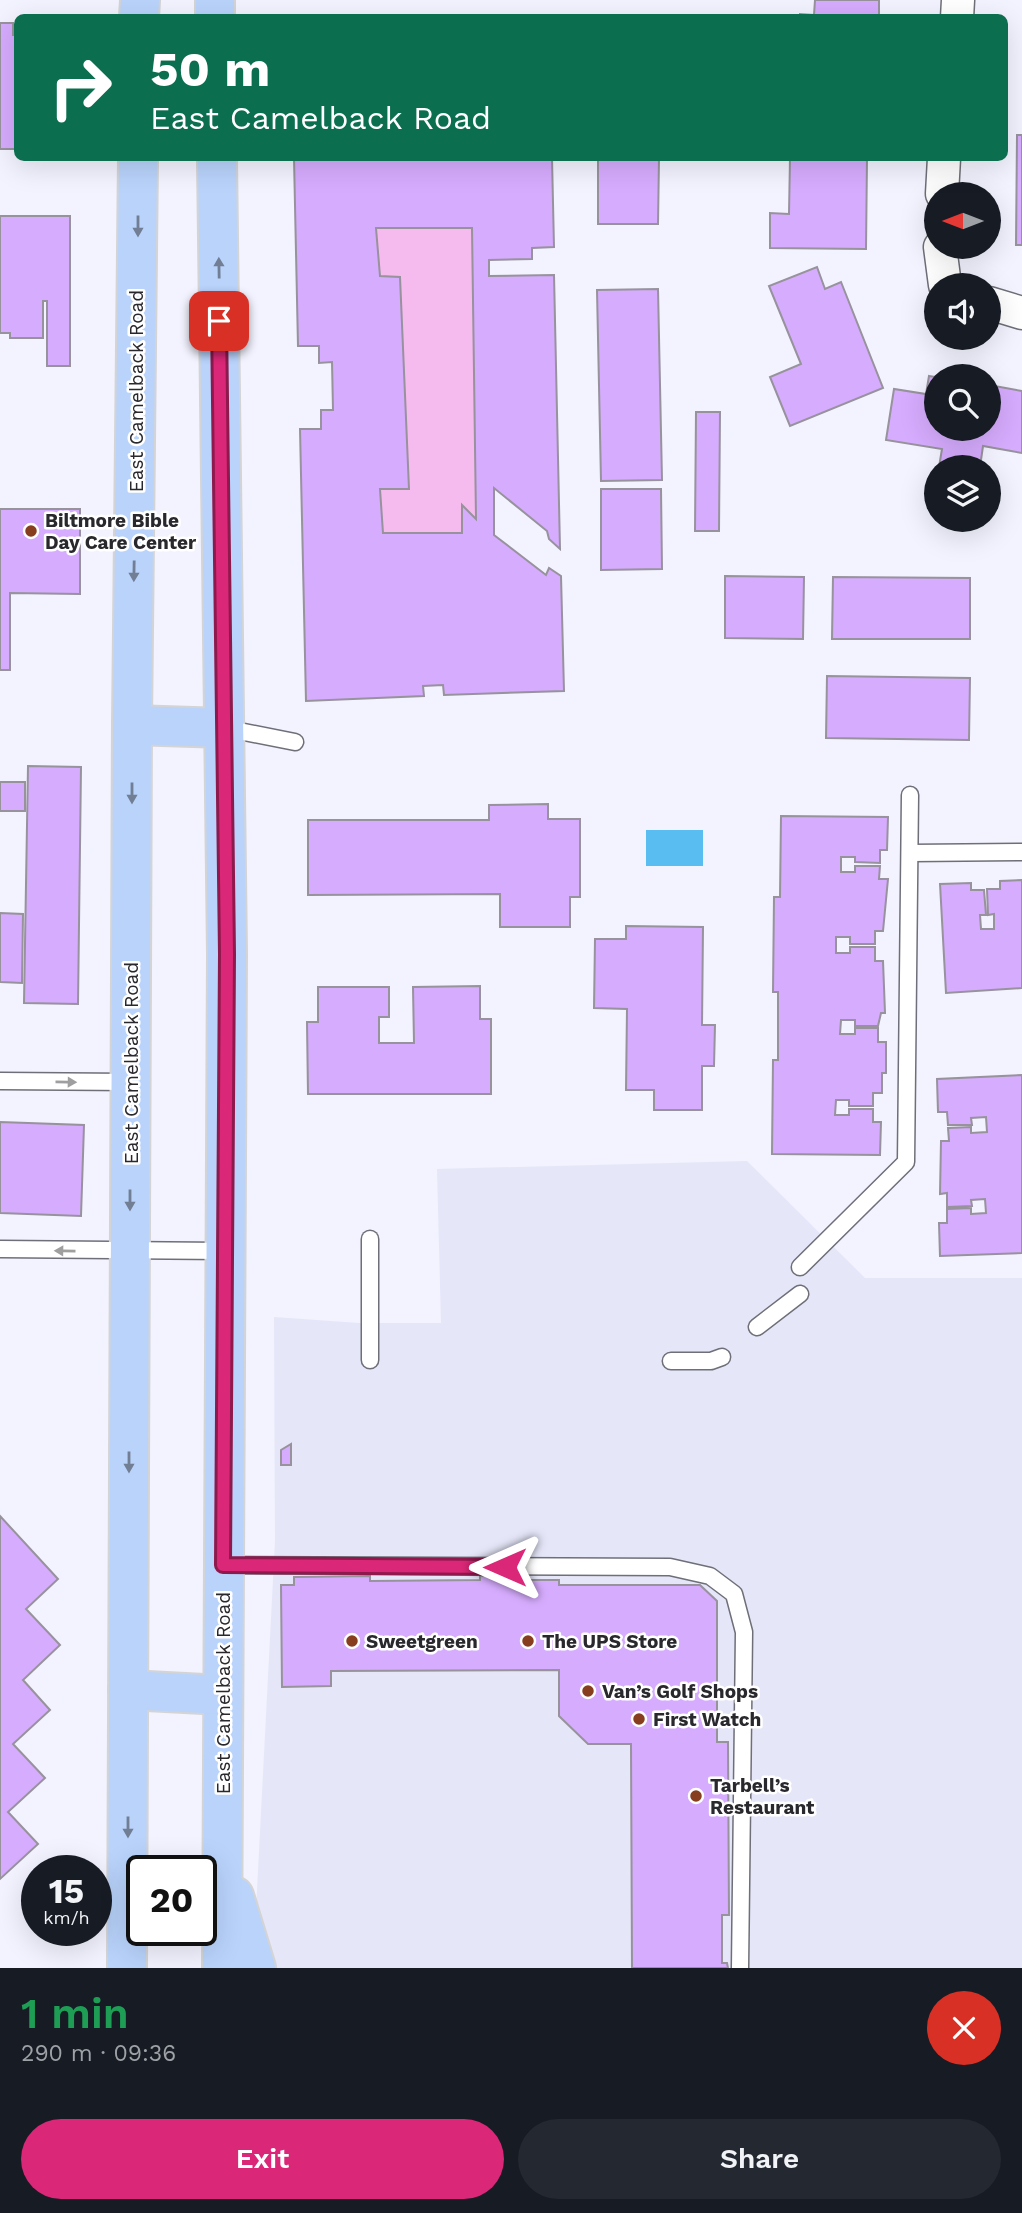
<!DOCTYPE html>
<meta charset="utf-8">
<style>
body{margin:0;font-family:"Work Sans",sans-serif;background:#242831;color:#f1f3f6;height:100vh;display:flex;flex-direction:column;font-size:26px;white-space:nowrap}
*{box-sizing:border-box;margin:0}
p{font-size:23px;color:#9ea1a6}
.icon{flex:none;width:38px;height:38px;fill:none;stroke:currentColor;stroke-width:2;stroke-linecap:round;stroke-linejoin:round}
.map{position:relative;height:1968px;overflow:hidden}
.details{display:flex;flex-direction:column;background:#171b24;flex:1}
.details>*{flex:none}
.guide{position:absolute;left:14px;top:14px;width:994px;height:147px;border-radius:10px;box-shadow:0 7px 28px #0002;background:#0b6e4f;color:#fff;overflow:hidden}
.needle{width:46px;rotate:270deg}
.tools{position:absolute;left:924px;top:182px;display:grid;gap:14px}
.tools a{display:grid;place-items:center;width:77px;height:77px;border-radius:50%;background:#171b24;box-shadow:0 7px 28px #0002;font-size:35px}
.speed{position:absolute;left:21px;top:1855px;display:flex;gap:14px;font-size:35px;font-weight:700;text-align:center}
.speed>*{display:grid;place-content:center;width:91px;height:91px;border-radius:50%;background:#171b24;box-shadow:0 7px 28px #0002;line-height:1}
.speed small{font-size:18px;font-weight:400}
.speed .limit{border:4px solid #111;border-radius:10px;background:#fff;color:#111}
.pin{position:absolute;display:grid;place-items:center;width:60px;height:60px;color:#fff;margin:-30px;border-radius:14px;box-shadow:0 4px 10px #0006}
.me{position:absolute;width:77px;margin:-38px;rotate:270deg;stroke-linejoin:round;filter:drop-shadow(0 0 5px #0008)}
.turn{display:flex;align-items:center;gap:24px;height:147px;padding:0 21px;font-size:32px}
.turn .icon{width:91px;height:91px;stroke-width:2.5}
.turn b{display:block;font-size:49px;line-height:60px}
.round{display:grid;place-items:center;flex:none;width:74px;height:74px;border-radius:37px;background:#242831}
.headline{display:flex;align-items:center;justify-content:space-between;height:119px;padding:0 21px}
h1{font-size:42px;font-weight:600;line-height:52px;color:#1e9e55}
.action{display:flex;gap:14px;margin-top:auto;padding:14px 21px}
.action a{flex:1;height:80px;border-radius:42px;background:#db2777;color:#fff;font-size:28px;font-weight:600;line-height:80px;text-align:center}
.action a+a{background:#242831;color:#f1f3f6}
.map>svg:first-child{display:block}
.built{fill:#e5e6f8}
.green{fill:#f6bbee}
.water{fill:#5abdf2}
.building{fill:#d6acfe;stroke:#97929c;stroke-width:2;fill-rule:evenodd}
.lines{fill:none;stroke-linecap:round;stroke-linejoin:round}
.lane-casing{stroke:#6e6f78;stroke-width:19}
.street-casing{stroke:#6e6f78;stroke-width:35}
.primary-casing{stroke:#d4d4d5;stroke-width:42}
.lane{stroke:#fff;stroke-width:16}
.street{stroke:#fff;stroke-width:32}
.primary{stroke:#b9d3fb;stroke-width:38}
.oneway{fill:#717e94}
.oneway2{fill:#9f9fa0}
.route-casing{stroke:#8e194d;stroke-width:18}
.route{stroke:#db2777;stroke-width:12}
.poi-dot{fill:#863e1e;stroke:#fff;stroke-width:2.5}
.labels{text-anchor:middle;stroke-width:5;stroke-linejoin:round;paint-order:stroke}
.street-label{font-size:19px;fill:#29292d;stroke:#fff}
.poi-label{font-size:19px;font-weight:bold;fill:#29292d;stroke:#fff;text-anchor:start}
</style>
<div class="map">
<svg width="1022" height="1968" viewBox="0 0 1022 1968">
<rect width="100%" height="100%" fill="#f2f3fe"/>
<path class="built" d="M747,1161L865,1278H1022V1968H253L275,1541L274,1317L359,1323H441L437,1169Z"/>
<path class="green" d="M376,228H472L476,519L463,506L462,533H383L380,489H409L400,277L380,276Z"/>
<rect class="water" x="646" y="830" width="57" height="36"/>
<g class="building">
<path d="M815,0H879V18H800V14L814,15Z"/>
<path d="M0,23H13V35H18V149H0Z"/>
<path d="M1017,135H1022V245H1016Z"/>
<path d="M294,158H552L554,247L532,248V259L489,260V276L554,275L560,549L549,539L547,531L494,488V535L546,575L549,568L561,576L564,691L444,695L443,685L423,686L424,696L306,701L300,429H321V410H333L332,362L319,363V346H298ZM376,228H472L476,519L462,505V533H383L380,489H409L400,277L380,276Z"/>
<path d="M598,158H659L658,224H598Z"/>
<path d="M790,158H867L866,249L770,248V213L789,214Z"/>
<path d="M0,216H70V366H47V301H43V338H10V333H0Z"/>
<path d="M817,267L825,289L841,282L883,388L790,426L770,377L801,364L769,286Z"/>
<path d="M658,289L662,480L601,481L597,290Z"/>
<path d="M929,376L936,377V429H989V385L1022,391V453L983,446L980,467H939L942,449L886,440L894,389L926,394Z"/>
<path d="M696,412H720L719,531H695Z"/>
<path d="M601,489H661L662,569L601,570Z"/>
<path d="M0,509H80V594L10,593V670H0Z"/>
<path d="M725,576L804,577L803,639L725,638Z"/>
<path d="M833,577L970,578V639H832Z"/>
<path d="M827,676L970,678L969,740L826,738Z"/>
<path d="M28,766L81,767L78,1004L24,1003Z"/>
<rect x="0" y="782" width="25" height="29"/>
<path d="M548,804V819H580V897H570V927H500V894L308,895V820H489V805Z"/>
<path d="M781,816L888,817L887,850H880V863L855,862V857H841V872H855V866H880L879,879H888L883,931H875V944H850V937H836V953H850V947H875V961H883L885,1013H881L878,1026H855V1020H841L840,1034H855V1028H878V1042H886V1073H882V1093H873V1106H849V1100H836L835,1115H849V1109H873V1122H881L880,1155L772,1154L773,1060H778V992H773L774,897H780Z"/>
<path d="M1022,880V988L946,993L940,884L971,883V890H984L986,915H980L981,929H994V914L988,915L987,889H1000V881Z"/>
<path d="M0,913L23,914L22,983L0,982Z"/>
<path d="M626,926L703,927L702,1025H715L714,1066H702V1110H654V1090H626L627,1009L594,1008L595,939H626Z"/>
<path d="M480,986V1019H491V1094H308L307,1022H318V987H389V1017H379V1043H414L413,987Z"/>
<path d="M1022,1075V1253L940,1256L939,1223H947V1209L971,1208V1214L986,1213L985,1199L971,1200L972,1206L947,1207V1193L940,1194L941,1141H949L948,1128L971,1127V1133L987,1132L986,1117L971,1118L972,1125H948L947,1112H938L937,1079Z"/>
<path d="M0,1122L84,1125L81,1216L0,1213Z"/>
<path d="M291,1444V1465H281V1450Z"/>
<path d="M0,1516L58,1579L26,1609L60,1645L23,1680L50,1710L13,1744L45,1778L8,1812L38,1844L0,1879Z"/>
<path d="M510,1575V1580H559V1585H700L717,1601V1742H728L729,1915H722V1963H727L728,1968H632L631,1744H588L559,1716V1670L331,1671V1686L282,1687L281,1585H294V1577L370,1576V1581L480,1580V1576Z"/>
</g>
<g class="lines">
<defs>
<g id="lane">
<path d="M224,728L295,742"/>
<path d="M911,853L1022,852"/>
<path d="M0,1081L131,1082"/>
<path d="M370,1239V1360"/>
<path d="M0,1249L224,1251"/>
<path d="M800,1267L906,1162L910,795"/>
<path d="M757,1327L800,1294"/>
<path d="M671,1361H711L722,1357"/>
<path d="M223,1565L670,1567L710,1576L734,1594L744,1632L740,1968"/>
</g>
<g id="street">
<path d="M957,18L958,0"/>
<path d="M942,194L944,158"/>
<path d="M940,247L945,285"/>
<path d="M989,303L1022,313"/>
</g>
<g id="primary">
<path d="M215,0V18"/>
<path d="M139,18L140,0"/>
<path d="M217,158L227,954L222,1968"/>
<path d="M132,725L224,728"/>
<path d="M128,1690L223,1695"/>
<path d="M234,1896L256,1968"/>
<path d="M127,1968L132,725L138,158"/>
</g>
</defs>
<use href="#lane" class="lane-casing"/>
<use href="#street" class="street-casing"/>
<use href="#primary" class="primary-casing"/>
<use href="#lane" class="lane"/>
<use href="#street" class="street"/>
<use href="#primary" class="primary"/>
</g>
<defs><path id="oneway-solid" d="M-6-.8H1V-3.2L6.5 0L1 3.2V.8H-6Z" transform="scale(1.75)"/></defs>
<g class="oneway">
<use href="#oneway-solid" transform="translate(138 226) rotate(90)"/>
<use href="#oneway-solid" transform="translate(219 268) rotate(-91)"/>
<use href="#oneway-solid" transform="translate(134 571) rotate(91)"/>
<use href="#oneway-solid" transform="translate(132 793) rotate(90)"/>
<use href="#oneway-solid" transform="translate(130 1200) rotate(90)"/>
<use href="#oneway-solid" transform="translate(129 1462) rotate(90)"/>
<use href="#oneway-solid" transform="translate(128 1827) rotate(90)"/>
</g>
<g class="oneway2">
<use href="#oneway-solid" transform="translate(66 1082) rotate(1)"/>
<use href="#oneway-solid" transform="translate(65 1251) rotate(-179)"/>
</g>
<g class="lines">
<defs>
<path id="route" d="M219,321L227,954L223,1565L505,1567"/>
</defs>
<use href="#route" class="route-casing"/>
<use href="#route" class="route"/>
</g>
<g class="poi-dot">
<circle cx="31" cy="531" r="7"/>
<circle cx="352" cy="1641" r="7"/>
<circle cx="528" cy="1641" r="7"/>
<circle cx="588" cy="1691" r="7"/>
<circle cx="639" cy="1719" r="7"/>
<circle cx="696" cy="1796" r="7"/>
</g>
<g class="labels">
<g class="street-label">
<text transform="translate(136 391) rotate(-90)" y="7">East Camelback Road</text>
<text transform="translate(131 1063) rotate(-90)" y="7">East Camelback Road</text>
<text transform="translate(223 1693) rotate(-90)" y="7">East Camelback Road</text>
</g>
<g class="poi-label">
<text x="45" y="527">Biltmore Bible<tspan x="45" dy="22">Day Care Center</tspan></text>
<text x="366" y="1648">Sweetgreen</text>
<text x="542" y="1648">The UPS Store</text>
<text x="602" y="1698">Van’s Golf Shops</text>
<text x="653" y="1726">First Watch</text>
<text x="710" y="1792">Tarbell’s<tspan x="710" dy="22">Restaurant</tspan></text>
</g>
</g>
</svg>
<div class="tools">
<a><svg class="needle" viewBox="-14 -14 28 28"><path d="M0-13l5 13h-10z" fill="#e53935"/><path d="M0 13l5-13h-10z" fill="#9ea1a6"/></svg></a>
<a><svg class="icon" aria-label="sound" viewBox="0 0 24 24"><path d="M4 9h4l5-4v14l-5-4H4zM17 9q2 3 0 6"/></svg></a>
<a><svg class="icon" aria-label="search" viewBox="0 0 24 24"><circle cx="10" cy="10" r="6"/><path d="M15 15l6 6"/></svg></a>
<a><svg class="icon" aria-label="layers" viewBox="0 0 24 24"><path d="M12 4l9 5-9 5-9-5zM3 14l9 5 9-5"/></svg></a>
</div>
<div class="speed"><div>15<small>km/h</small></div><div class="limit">20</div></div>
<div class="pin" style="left:219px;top:321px;background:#d93025"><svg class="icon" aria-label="arrive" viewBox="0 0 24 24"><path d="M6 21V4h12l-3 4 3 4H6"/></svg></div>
<svg class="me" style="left:505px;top:1567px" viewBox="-20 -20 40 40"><path d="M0-17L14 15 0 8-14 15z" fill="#db2777" stroke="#fff" stroke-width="4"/></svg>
<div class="guide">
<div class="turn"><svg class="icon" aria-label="right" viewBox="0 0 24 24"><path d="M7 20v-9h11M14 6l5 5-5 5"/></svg><div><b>50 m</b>East Camelback Road</div></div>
</div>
</div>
<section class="details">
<div class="headline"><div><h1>1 min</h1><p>290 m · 09:36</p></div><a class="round" style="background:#d93025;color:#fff"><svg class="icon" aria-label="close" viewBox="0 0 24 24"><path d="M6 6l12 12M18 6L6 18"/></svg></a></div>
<div class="action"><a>Exit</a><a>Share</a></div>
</section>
